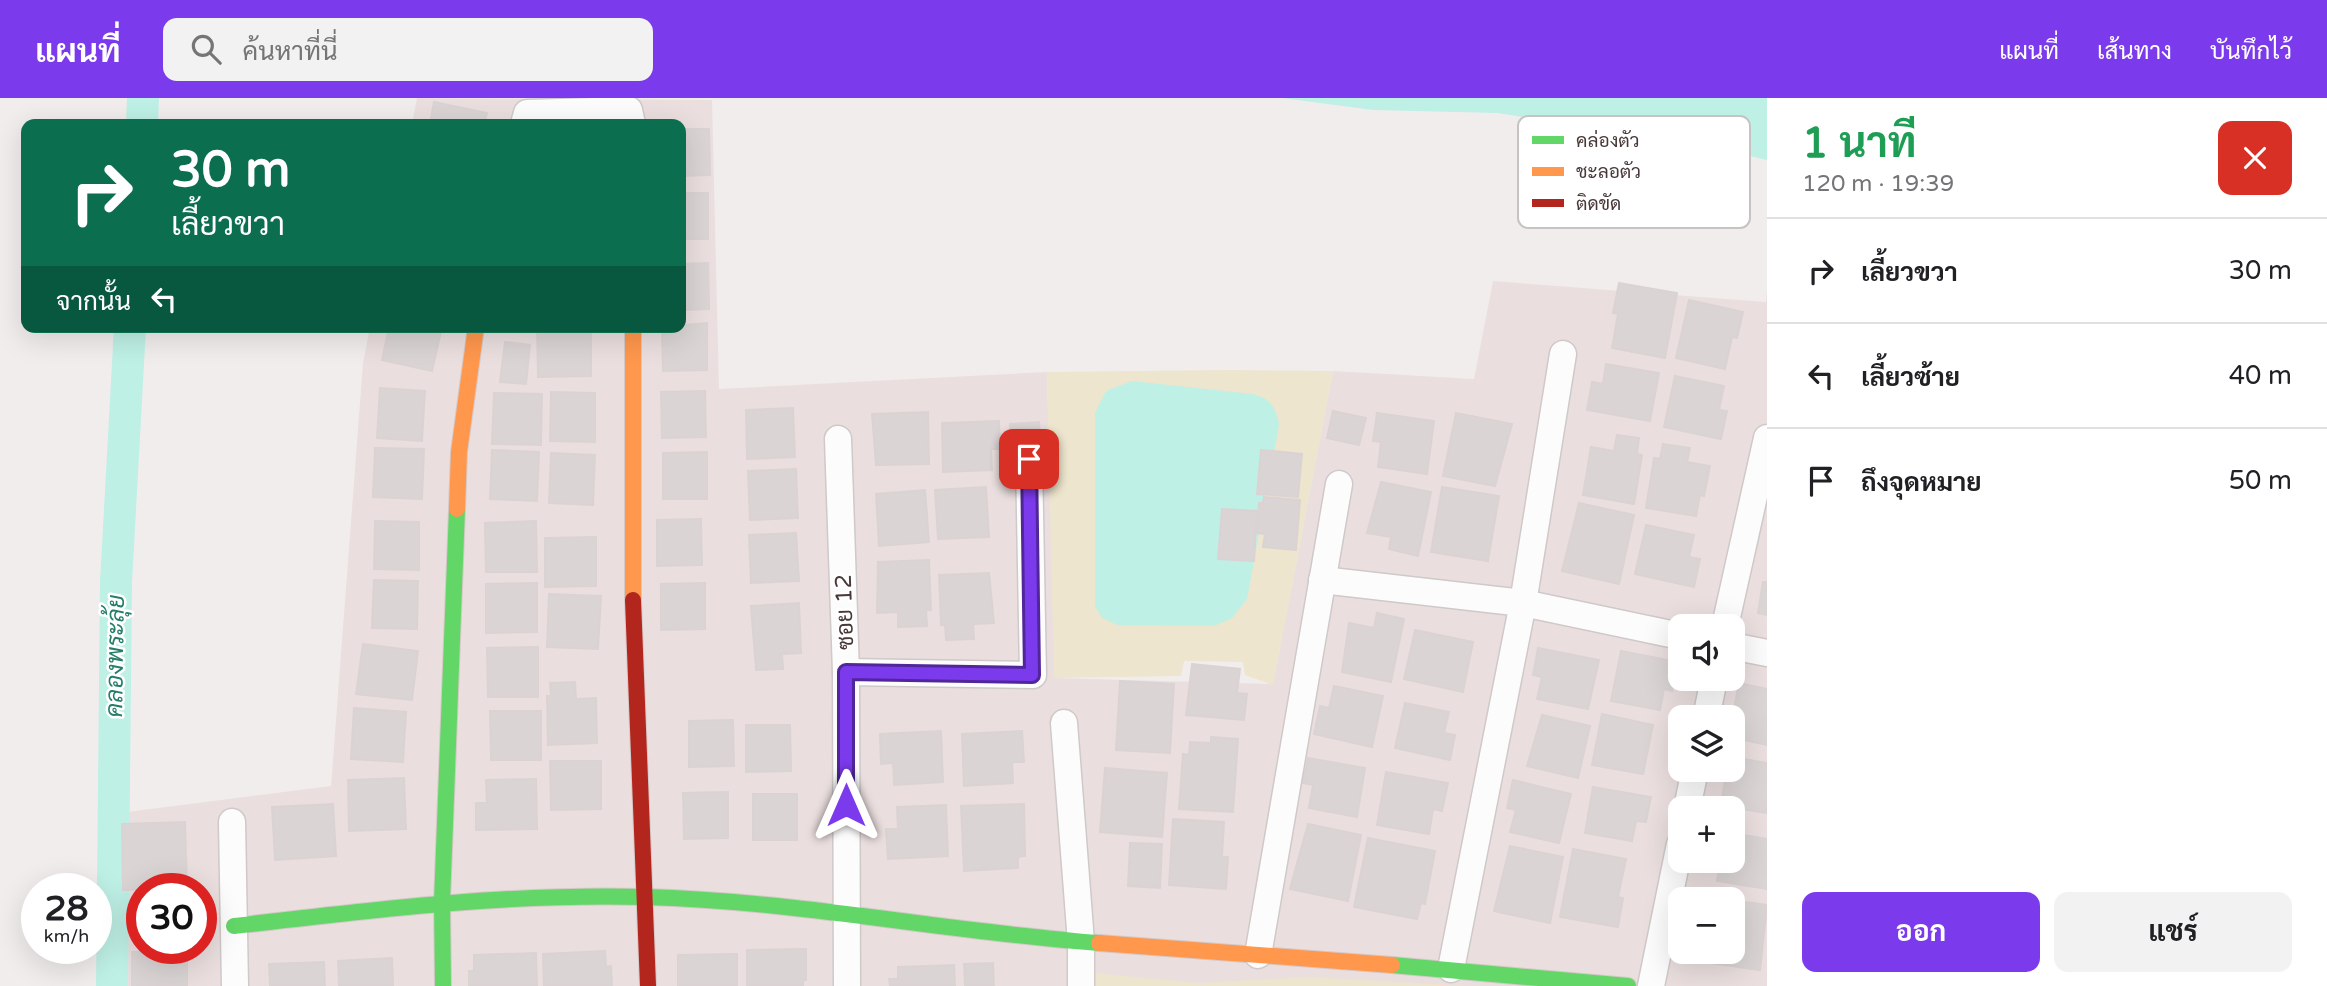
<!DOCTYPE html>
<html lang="th">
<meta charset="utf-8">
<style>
body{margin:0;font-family:"Varela Round",Sarabun,sans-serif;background:#f2f2f2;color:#202124;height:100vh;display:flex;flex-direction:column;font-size:26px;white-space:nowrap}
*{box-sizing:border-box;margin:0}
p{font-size:23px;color:#757577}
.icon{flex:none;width:38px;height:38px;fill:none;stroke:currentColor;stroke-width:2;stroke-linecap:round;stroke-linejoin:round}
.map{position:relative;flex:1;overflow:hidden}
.sheet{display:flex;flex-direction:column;background:#fff;width:560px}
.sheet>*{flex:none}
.hud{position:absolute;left:21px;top:21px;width:665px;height:214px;border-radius:14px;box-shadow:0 7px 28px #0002;background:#0b6e4f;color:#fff;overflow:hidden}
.buttons{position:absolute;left:1668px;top:516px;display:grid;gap:14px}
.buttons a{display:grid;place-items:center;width:77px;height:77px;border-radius:14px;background:#fff;box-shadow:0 7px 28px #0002;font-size:35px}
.speed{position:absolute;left:21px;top:775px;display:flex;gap:14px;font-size:35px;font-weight:700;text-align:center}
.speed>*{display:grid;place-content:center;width:91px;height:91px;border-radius:50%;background:#fff;box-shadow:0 7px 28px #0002;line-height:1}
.speed small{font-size:18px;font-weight:400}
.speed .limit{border:10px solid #d22;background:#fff;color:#111}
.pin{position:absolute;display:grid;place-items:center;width:60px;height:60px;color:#fff;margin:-30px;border-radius:14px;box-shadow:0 4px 10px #0006}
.me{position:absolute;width:77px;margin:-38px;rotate:0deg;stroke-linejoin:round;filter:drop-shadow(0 0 5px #0008)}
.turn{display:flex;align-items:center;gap:24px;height:147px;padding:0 35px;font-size:32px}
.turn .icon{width:91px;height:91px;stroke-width:2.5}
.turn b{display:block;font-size:49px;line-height:60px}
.then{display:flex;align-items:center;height:66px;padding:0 35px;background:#0003;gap:14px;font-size:26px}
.round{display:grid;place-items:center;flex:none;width:74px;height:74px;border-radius:14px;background:#f2f2f2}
.overview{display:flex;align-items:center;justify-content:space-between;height:119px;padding:0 35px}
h1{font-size:42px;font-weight:700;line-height:52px;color:#1e9e55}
.cta{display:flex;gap:14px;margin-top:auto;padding:14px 35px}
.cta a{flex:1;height:80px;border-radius:14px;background:#7c3aed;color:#fff;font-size:28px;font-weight:700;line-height:80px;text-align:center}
.cta a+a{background:#f2f2f2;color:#202124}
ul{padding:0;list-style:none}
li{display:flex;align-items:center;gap:21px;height:105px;padding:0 35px;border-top:2px solid #e0e0e0}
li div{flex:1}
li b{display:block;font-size:26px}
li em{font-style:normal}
header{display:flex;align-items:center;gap:42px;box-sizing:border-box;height:98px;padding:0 35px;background:#7c3aed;color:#fff}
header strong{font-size:33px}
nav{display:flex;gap:38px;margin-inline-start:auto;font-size:24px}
.search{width:490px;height:63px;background:#f2f2f2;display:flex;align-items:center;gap:18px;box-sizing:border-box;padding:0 24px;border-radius:14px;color:#757577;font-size:26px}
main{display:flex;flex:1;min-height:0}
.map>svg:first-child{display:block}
.residential{fill:#eadfde;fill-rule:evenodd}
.green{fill:#ede5cd}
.water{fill:#bef0e5}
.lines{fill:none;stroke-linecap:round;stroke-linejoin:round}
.canal{stroke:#bef0e5;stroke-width:32}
.building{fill:#dad4d4;stroke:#dbd2d3;stroke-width:2}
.street-casing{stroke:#cfc9c9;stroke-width:29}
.fast-casing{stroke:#d6c9c8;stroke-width:18}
.slow-casing{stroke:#d6c9c8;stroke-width:18}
.jam-casing{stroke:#d6c9c8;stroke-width:18}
.street{stroke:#fdfcfc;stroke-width:26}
.fast{stroke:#63d668;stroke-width:16}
.slow{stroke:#ff974d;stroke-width:16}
.jam{stroke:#b3261e;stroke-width:16}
.route-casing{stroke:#51269a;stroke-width:18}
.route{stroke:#7c3aed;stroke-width:12}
.labels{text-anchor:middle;stroke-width:5;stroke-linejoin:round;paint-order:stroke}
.street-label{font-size:23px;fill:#493838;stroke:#fff}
.water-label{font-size:24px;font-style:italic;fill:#247d6a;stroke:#fff}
.key{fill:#fff;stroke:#c8c3c3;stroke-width:2}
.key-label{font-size:19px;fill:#493838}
</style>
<header>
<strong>แผนที่</strong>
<div class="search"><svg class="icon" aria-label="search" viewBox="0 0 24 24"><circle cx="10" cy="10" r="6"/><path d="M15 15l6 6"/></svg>ค้นหาที่นี่</div>
<nav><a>แผนที่</a><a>เส้นทาง</a><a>บันทึกไว้</a></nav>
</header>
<main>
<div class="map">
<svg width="1767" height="888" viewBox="0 0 1767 888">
<rect width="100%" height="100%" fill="#f2eded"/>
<path class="residential" d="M417,0L712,2L719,291L1047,274L1055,580L1273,586L1333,273L1474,281L1493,183L1766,204L1767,190V888H123L127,714L331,688L363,265L370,229H681V26H412ZM1680,528H1732V581H1680ZM1680,620H1732V672H1680ZM1680,710H1732V763H1680ZM142,791H201V850H142ZM1680,802H1732V854H1680Z"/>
<g class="green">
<path d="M1230,272L1333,273L1273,587L1245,577L1243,564L1184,563L1181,578L1054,580L1047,274Z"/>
<path d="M1092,875L1199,885L1308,879L1467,888H1092Z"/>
</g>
<g class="water">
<path d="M1282,0H1767V62L1711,49L1497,15L1373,12Z"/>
<path d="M1132,283L1252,296C1270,300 1276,309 1279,327L1247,501L1232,520L1214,528L1118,527L1102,520L1095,508V315L1106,293Z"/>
</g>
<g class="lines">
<g class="canal">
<path d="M142,26L143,0"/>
<path d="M112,888L116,484L130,229"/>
</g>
</g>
<g class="building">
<path d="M434,4L487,15L484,26H430Z"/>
<path d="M681,31H709L710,77L681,78Z"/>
<rect x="681" y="95" width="27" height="46"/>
<path d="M708,165L709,211L681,212V166Z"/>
<path d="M1619,185L1677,195L1665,260L1612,250L1618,216L1613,215Z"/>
<path d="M1689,202L1743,214L1737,240L1732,239L1725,271L1676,260Z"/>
<path d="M707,225V272L663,273L662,229Z"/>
<path d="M389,229H442L432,273L382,262Z"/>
<path d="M537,229H591V278L538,279Z"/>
<path d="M505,244L530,247L526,286L500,284Z"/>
<path d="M1606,266L1659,275L1650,323L1587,312L1592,284L1603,286Z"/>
<path d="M1675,278L1724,288L1719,312L1727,313L1721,341L1664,329Z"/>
<path d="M380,290L425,293L422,343L377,340Z"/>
<path d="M705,293L706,339L662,340L661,294Z"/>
<path d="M551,294L595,295V344L550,343Z"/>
<path d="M494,295L542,296L541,347L492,346Z"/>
<path d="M793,310L795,359L747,361L746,312Z"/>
<path d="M1333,313L1366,320L1359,347L1327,340Z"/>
<path d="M928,314L929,366L876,367L872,316Z"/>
<path d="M1377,315L1434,323L1427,376L1378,369L1381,344L1373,343Z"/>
<path d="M1456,315L1512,326L1495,388L1443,378Z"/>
<path d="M999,323L1000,351H991L992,372L943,374L942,325Z"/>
<path d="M1039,324L1041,351L1012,353L1010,326Z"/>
<path d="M1617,337L1639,340L1637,356L1642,357L1634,406L1583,397L1591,349L1614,353Z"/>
<path d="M1663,346L1690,350L1687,364L1710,368L1704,398L1700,397L1696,418L1646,410L1654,360L1660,361Z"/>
<path d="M375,350L424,351L422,401L373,399Z"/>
<path d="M492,352L539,354L537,403L490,401Z"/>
<path d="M1261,352L1302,356L1298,399L1257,396Z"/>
<path d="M707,354V401H663V355Z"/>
<path d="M551,355L595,357L593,407L549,405Z"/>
<path d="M796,371L798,420L750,422L748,373Z"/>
<path d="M1381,384L1431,394L1418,458L1389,451L1391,439L1367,435Z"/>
<path d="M986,389L989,439L938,441L935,392Z"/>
<path d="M1442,389L1499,398L1488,463L1431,454Z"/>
<path d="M925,392L929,444L879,448L876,396Z"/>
<path d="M1264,399L1300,402L1296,452L1263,449L1265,436L1257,435L1259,405H1263Z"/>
<path d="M1579,405L1634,417L1619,486L1562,473Z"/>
<path d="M1222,411L1257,413L1254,463L1218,461Z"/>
<path d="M701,421L702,467L657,468V422Z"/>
<path d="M375,423L419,424V472L374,471Z"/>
<path d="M536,423L537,474H486L485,425Z"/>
<path d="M1646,427L1694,437L1689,459L1700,461L1694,489L1635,476Z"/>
<path d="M796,435L799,483L751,485L749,437Z"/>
<path d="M596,439V488L545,489V440Z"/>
<path d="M929,462L931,512H926L927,528L898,529V514L877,515L878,464Z"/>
<path d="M989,475L994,525L973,526L974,541L946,542L945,527H941L939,477Z"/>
<path d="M374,482L418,483L417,531L372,530Z"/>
<path d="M1763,484H1767V517L1758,515Z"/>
<path d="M537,485V534L486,535V486Z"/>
<path d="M705,485V531L661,532V486Z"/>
<path d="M549,496L601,498L598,551L547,549Z"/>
<path d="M799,505L801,555L782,556L783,571L756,572L751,508Z"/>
<path d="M1377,515L1404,521L1391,584L1342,574L1349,525L1374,530Z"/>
<path d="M1415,532L1473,544L1463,594L1404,581Z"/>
<path d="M363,546L418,553L412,602L356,596Z"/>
<path d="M538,549V599H488L487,550Z"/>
<path d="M1538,550L1599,562L1588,611L1537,601L1542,579L1533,577Z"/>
<path d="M1621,553L1678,564L1672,593L1664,591L1660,612L1611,603Z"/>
<path d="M1192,566L1240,571L1237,595L1247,596L1244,622L1186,617Z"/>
<path d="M1120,583L1174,586L1170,655L1116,652Z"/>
<path d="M575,584L576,601L596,600L597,645L548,647L547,598H551L550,585Z"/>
<path d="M1739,585L1767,591V647L1739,641L1744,618L1733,616Z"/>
<path d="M1334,588L1383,598L1372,649L1314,636L1320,608L1329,610Z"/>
<path d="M1405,605L1449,614L1444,635L1455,637L1450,662L1395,650Z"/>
<path d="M354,610L406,614L403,664L351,661Z"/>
<path d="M490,613H541V662H491Z"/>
<path d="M1602,616L1653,627L1643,676L1592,667Z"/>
<path d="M1542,617L1590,628L1578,680L1527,668Z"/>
<path d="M733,622L734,668L689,669V623Z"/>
<path d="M746,627H790L791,673L746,674Z"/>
<path d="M941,633L943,684L894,687L893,665L881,666L880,636Z"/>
<path d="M1022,633L1024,664H1012L1013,685L964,688L962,636Z"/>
<path d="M1211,639L1238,641L1233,714L1179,711L1183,656L1189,657L1190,644L1211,645Z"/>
<path d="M1308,660L1365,670L1357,719L1309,710L1313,687L1303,685Z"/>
<path d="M1738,660L1767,665V715L1721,708L1725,681L1734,683Z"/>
<path d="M550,663H601V711L551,712Z"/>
<path d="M1105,670L1167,675L1162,739L1100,734Z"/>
<path d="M1386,674L1448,685L1442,713L1433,711L1429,736L1377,727Z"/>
<path d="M404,680L406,731L349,733L348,682Z"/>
<path d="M536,681L537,731L476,732V705H487L486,682Z"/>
<path d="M1513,682L1571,696L1559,745L1510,734L1516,712L1507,710Z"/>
<path d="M1593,689L1651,699L1646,724L1636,723L1632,743L1585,735Z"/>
<path d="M728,694V740L684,741L683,695Z"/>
<rect x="753" y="696" width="44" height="46"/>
<path d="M333,706L336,758L275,762L272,709Z"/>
<path d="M1024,706L1025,758L1018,759V770L964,773L961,708Z"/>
<path d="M946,707L948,758L888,761L886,731H898L897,709Z"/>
<path d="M1173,721L1224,724L1222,759H1228L1226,791L1169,787Z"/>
<path d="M185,724L187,790L123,792L122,726Z"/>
<path d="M1308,726L1361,737L1348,803L1290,791Z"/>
<path d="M1732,735L1767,741V791L1717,783L1721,763H1732Z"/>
<path d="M1368,740L1435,753L1425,806L1421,805L1417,821L1354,809Z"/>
<path d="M1130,745L1162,746L1160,790L1128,788Z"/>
<path d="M1510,748L1563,759L1550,825L1494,813Z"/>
<path d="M1573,751L1626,761L1618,799L1623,800L1618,829L1560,819Z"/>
<path d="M1732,802L1767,807L1760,872L1703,864L1705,854H1732Z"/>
<path d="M806,851V882H803V888H747V852Z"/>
<path d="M605,853L606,869L611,868L612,888H544L543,856Z"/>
<rect x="132" y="854" width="55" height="34"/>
<path d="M536,855L537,888H469V873H474V857Z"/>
<path d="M737,856V888H678V857Z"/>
<path d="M392,860L393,888H339L338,863Z"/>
<path d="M324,864L325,888H270L269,866Z"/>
<path d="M993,865L994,888H965L964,866Z"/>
<path d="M954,867L955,888H890L889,881H898V869Z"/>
</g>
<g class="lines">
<defs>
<g id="street">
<path d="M524,26L527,15L629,12L632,26"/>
<path d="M838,341L846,574L847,888"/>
<path d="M1322,482L1523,505L1680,538"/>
<path d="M1725,528L1767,340"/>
<path d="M1732,548L1767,555"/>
<path d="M846,574L1033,577L1029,361"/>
<path d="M1706,620L1714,581"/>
<path d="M1064,625L1081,844V888"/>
<path d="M1687,710L1695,672"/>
<path d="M232,724L235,888"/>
<path d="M1258,857L1339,386"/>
<path d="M1451,871L1523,505L1563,256"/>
<path d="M1651,888L1680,746"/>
</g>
<g id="fast">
<path d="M234,828C371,812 508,795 646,799C798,803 948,834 1099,845"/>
<path d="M1392,867L1628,888"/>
<path d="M443,888L442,804L457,411"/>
</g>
<g id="slow">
<path d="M457,411L459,354L476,229"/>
<path d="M633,502V229"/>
<path d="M1099,845L1392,867"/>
</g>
<path id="jam" d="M633,502L648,888"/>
</defs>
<use href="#street" class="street-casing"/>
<use href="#fast" class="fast-casing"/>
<use href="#slow" class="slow-casing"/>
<use href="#jam" class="jam-casing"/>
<use href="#street" class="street"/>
<use href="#fast" class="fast"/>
<use href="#slow" class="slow"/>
<use href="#jam" class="jam"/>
</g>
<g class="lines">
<defs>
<path id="route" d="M846,707V574L1032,577L1029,361"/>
</defs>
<use href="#route" class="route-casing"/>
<use href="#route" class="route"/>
</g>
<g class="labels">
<g class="street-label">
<text transform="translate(844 514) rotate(-92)" y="8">ซอย 12</text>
</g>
<g class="water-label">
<text transform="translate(115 558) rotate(-89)" y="8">คลองพระลุ้ย</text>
</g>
</g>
<rect x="1518" y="18" width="232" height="112" rx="10" class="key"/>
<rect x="1532" y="38" width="32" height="8" fill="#63d668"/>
<rect x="1532" y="69" width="32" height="9" fill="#ff974d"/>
<rect x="1532" y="101" width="32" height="8" fill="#b3261e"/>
<g class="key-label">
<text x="1576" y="49">คล่องตัว</text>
<text x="1576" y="80">ชะลอตัว</text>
<text x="1576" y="112">ติดขัด</text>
</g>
</svg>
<div class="buttons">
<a><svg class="icon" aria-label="sound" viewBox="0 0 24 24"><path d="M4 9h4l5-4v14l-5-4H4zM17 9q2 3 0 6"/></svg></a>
<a><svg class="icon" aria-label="layers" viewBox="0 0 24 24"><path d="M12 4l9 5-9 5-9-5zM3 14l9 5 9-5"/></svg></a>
<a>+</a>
<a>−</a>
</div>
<div class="speed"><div>28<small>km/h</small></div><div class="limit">30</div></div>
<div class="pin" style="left:1029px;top:361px;background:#d93025"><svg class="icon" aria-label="arrive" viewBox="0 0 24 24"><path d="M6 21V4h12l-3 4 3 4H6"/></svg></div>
<svg class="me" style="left:846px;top:707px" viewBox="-20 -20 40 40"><path d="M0-17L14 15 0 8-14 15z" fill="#7c3aed" stroke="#fff" stroke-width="4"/></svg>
<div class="hud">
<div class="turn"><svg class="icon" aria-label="right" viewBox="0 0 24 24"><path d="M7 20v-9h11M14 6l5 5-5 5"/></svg><div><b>30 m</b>เลี้ยวขวา</div></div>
<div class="then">จากนั้น<svg class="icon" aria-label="left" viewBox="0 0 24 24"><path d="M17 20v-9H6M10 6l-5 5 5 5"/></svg></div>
</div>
</div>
<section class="sheet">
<div class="overview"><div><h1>1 นาที</h1><p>120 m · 19:39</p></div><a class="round" style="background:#d93025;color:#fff"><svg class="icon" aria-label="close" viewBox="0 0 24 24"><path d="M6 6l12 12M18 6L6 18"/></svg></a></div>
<ul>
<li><svg class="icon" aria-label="right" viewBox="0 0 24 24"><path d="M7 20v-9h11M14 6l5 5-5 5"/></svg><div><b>เลี้ยวขวา</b></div><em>30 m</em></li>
<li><svg class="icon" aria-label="left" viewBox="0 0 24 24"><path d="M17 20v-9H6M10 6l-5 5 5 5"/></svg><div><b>เลี้ยวซ้าย</b></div><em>40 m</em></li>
<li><svg class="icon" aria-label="arrive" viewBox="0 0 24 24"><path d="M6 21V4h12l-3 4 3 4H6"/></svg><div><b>ถึงจุดหมาย</b></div><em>50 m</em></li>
</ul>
<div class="cta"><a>ออก</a><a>แชร์</a></div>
</section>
</main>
